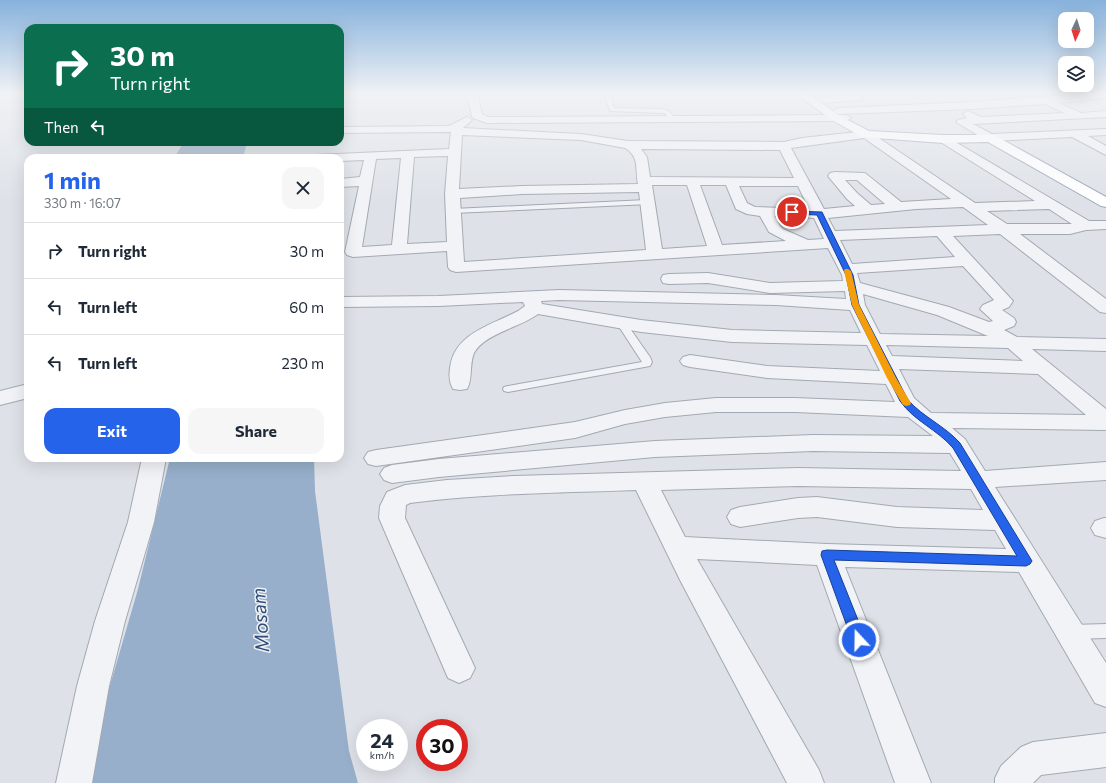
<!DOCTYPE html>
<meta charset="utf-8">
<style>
body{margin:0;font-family:Commissioner,sans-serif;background:#f6f6f7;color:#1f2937;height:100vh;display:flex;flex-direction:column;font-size:15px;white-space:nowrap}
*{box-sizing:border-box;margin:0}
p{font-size:13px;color:#747a83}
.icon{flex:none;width:22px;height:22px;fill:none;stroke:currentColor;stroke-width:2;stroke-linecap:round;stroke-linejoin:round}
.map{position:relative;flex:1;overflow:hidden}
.side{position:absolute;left:24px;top:154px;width:320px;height:308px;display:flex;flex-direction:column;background:#fff;border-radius:12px;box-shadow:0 4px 16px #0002}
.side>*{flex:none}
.top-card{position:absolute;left:24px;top:24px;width:320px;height:122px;border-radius:12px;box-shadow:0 4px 16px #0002;background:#0b6e4f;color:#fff;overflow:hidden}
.needle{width:26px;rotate:184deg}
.controls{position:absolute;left:1058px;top:12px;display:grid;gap:8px}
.controls a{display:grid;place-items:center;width:36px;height:36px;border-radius:8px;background:#fff;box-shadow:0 4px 16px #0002;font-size:20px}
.speed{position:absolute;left:356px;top:719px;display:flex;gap:8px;font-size:20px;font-weight:700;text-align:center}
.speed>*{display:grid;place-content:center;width:52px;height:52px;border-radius:50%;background:#fff;box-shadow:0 4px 16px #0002;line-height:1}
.speed small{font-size:10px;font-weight:400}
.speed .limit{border:6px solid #d22;background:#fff;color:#111}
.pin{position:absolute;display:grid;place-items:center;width:34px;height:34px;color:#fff;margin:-17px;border:2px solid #fff;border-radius:50%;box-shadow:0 1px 4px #0007}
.me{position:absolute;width:44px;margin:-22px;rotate:339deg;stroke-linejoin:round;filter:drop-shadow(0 0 3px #0008)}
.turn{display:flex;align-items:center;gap:14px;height:84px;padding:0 20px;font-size:18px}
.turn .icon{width:52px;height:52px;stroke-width:2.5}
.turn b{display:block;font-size:28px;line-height:34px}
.then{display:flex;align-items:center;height:38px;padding:0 20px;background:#0003;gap:8px;font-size:15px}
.round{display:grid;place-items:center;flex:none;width:42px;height:42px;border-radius:12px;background:#f6f6f7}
.summary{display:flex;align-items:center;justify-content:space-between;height:68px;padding:0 20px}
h1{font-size:24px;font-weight:700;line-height:30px;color:#2563eb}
.button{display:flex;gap:8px;margin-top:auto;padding:8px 20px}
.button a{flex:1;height:46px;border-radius:12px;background:#2563eb;color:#fff;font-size:16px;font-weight:700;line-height:46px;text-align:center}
.button a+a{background:#f6f6f7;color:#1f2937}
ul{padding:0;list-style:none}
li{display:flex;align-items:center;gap:12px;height:56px;padding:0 20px;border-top:1px solid #e0e1e3}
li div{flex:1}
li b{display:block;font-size:15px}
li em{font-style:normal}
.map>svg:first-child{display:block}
.water{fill:#97afcb}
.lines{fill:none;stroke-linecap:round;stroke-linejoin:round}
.service-casing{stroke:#a3a9b2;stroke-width:2}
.minor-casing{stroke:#a3a9b2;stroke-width:2}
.primary-casing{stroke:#9da6b5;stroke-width:2}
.path{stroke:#bcc0c7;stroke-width:1.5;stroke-dasharray:1.5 1.5;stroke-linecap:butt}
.service{fill:#f1f3f7;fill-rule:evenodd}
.minor{fill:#f1f3f7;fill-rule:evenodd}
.primary{fill:#fff;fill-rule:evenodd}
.route{fill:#2563eb;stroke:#184099}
.slow{fill:#f59e0b}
.labels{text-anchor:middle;stroke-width:3;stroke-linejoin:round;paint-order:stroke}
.near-water-label{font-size:19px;font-style:italic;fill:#2f4d76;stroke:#eef1f6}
</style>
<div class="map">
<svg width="1106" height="783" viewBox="0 0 1106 783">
<rect width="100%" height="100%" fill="#dee2e8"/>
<g class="water">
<path d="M184,142H247L243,158H174Z"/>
<path d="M170,458H314L315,491L349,751L358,783H89L102,713L138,589Z"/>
</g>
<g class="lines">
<defs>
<g id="service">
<path d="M604,93H610L614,108L662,109L669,111L675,119L670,120L665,113H662L610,111Z"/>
<path d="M647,200L651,202L650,204L453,213L449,211L453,209Z"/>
<path d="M621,319L624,320L650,357L652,362L650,366L508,392L504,391L503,389L504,387L508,386L642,362L616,322Z"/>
<path d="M1106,624V638L1072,639L1066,637L1064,632L1066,627L1072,625Z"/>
</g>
<g id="minor">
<path d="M467,93H477L482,114L488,117L846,115L851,118L846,121L487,123L473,118L472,116Z"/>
<path d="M1094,93H1106V98L1059,103L1081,113L1106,111V117L973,124L992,134L1106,129V135L1088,136L1106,146V155L1072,137L990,141L984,139L956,122L958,120L967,118L963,114L968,111L981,117L1065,113L1045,104L972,109L838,114L833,111L838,108L972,102Z"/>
<path d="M858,95L862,96L863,98L862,100L822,103L817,100L822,97Z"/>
<path d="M467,117L472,120L463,128L581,134L628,141L784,142L802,138L866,131L870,132L975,203L1035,201L939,141L937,139L939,137H947L1089,221H1106V229L1086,230L1070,234H1020L1106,299V313L1100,312L1000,234L953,236L1013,301L1009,307L1002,310L1014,318L1016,322L1014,326L1004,330L1017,337L1106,339V351L1032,349L1106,409V430L952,428L965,439L985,471L1106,462V480L995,487L1106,663V707L1095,703L1019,572L845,567L931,783H895L817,565L697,559L819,770L824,783H787L680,580L636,490C561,493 485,493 410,503L406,505L405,518L475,668L470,678L459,683L448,678L379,518L380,506L387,492L405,485L447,480L514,476L798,468L961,471L950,453L813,451L655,457L439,477L392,483L384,480L380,474L384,468L392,465L439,459L655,441L813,435L933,436L908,417L795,412H716L665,417L625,424L575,438L376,466L368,464L364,458L368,452L376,450L575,422L625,410L665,403L716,398H795L895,402L886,384L767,378L690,367L683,365L680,361L683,357L690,355L767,366L880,371L867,345L732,342L641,332L538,314C521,327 484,334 474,353C469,365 473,379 467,389L460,390L453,389C449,382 449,375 450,368C454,333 492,325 518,311L525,306L523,302L439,306L340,307V297L439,296L559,290L776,295L846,299L845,291L770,293L708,283L669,284L663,283L661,279L663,275L669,274L708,273L770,283L843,281L842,275L828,248L456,272L450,270L448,267L447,251L353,257L347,255L345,252L359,186L340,187V179L360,177L364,160L340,161V158H312L314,155L449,149L451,132L340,133V127L449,126ZM462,135L581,140L625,148C640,157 635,169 638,184L522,186L459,189ZM864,138L951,199L901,202L865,173L835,172L830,173L828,176L847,199L855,206L824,209L791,148ZM641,149L780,150L794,178L650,177L647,157ZM448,156L445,194L447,242L407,244L414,157ZM401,158L392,245L362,247L376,159ZM845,180H857L885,204L871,205L857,193ZM652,185H687L707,246L662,249ZM700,185H726L736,209L747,214L760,216L769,232L786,241L722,245ZM739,186H798L809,209L755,207L747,203ZM639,192L646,250L464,262L460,198L522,194ZM963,207L988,225L835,231L828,218L916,209ZM1049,209L1072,224H1007L987,211ZM775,216L814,218L824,239L808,240L783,229L780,226ZM937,236L955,257L852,264L840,240ZM963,266L994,300L983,305L980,309L993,321L989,322L949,307L860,283L857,273ZM863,294L937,315L988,336L880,334L865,305ZM559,300L776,305L850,310L861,333L732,330L641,320L542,304L541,301ZM886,345L1008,348L1023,361L892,356ZM899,369L1038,374L1086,415L931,413L914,398ZM798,486L971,489L983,510L897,507L817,497L798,498L740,507L731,510L727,517L731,524L740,527L798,518L817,517L897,527L995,530L1006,549L827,544L685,537L661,490Z"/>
<path d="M28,384V398L0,405V391Z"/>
<path d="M142,458H166L154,522L125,621L109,686L92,783H56L77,686L95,621L128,522Z"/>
<path d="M1104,518H1106V538L1095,535L1091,528L1095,521Z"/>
<path d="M1106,733V767L1041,775L1033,783H995V778L1001,766L1021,747L1033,742Z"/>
</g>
<path id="primary" d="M795,93H807L840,116L869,131L943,135H994L1106,197V207L1101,206L988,142L943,143L862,137L832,120Z"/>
</defs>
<use href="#service" class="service-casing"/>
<use href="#minor" class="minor-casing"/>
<use href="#primary" class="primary-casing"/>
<path class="path" d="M82,157L89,158"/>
<use href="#service" class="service"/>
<use href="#minor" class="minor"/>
<use href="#primary" class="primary"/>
</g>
<linearGradient id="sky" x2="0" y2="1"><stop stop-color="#87b2dc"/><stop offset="0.46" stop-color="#f0f2f5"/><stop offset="1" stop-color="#f0f2f5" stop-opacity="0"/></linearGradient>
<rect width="1106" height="203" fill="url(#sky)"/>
<path class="route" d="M790,211L822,212L853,275L859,305L908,400C923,417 945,426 960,443L1032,561L1030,564L1026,566L834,560L866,640L864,644L859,646L854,644L852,640L821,555L822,551L827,550L1017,556L953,448C938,430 914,421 900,401L852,305L846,275L817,215L792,214L789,212Z"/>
<path class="slow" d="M845,269H848L851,271L859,305L896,378L911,403L910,405L906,406L903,405L887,378L852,305L844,271Z"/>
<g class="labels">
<g class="near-water-label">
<text transform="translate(260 620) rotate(-94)" y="7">Mosam</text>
</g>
</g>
</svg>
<div class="controls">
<a><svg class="needle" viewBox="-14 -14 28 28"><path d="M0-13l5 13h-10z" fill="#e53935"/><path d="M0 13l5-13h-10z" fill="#747a83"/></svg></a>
<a><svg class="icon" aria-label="layers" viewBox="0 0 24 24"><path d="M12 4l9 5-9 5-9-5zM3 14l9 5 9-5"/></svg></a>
</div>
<div class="speed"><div>24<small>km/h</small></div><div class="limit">30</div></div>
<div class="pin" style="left:792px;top:212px;background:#d93025"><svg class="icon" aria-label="arrive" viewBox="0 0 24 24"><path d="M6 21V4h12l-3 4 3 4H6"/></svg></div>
<svg class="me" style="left:859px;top:640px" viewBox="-20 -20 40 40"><circle r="17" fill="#2563eb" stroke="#fff" stroke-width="3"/><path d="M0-11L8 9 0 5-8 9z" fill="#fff"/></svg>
<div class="top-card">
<div class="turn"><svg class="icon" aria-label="right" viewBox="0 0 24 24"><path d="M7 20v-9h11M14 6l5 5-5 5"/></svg><div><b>30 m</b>Turn right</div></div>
<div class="then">Then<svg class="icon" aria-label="left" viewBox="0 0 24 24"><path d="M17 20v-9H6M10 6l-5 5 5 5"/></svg></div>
</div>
<section class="side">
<div class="summary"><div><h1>1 min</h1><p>330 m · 16:07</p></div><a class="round"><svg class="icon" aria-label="close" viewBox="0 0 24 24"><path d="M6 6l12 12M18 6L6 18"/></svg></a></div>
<ul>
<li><svg class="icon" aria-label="right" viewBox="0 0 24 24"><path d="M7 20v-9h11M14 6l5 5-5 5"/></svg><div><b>Turn right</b></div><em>30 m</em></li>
<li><svg class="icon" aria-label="left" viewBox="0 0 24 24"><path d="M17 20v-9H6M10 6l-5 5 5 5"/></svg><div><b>Turn left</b></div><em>60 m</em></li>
<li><svg class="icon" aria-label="left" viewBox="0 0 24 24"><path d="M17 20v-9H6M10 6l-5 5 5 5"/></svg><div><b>Turn left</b></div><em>230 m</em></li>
</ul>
<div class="button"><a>Exit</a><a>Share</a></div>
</section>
</div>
